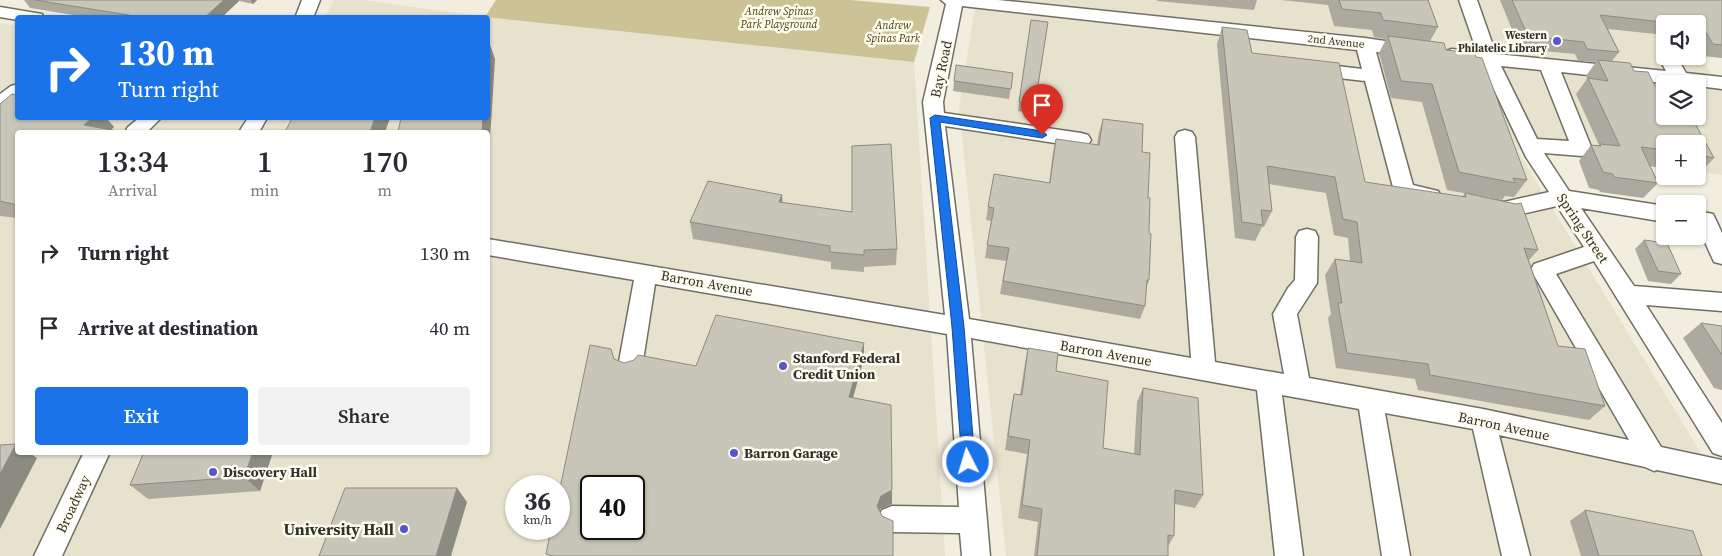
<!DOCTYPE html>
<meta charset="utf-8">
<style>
body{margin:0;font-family:"Source Serif 4",serif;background:#f2f2f3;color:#2b2b33;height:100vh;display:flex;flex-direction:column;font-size:19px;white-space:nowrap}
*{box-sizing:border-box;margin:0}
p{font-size:16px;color:#7c7c81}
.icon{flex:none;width:28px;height:28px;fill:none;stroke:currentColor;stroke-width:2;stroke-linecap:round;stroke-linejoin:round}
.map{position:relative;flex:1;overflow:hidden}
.details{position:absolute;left:15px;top:130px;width:475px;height:325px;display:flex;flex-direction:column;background:#fff;border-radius:5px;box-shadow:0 1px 4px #0004}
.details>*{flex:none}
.top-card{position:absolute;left:15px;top:15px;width:475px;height:105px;border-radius:5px;box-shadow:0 1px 4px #0004;background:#1a73e8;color:#fff;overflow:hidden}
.fabs{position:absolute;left:1656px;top:15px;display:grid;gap:10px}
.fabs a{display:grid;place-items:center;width:50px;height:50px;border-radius:5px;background:#fff;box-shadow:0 1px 4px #0004;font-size:25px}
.speed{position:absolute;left:505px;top:475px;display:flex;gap:10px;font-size:25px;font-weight:700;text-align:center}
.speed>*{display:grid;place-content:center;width:65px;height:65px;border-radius:50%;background:#fff;box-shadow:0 1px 4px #0004;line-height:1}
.speed small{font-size:12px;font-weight:400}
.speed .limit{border:2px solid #111;border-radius:8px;background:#fff;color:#111}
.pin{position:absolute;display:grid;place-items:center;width:42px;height:42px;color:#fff;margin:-51px -21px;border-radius:50% 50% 50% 0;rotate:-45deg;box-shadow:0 0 5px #0007}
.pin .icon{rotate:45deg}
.me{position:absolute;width:55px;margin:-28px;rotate:355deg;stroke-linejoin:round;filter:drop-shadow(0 0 4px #0008)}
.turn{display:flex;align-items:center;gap:18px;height:105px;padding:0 20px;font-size:22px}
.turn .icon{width:65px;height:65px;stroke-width:2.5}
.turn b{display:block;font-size:35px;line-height:42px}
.eta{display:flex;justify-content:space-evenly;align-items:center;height:85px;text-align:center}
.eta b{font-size:30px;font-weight:600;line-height:35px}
.cta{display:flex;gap:10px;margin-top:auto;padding:10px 20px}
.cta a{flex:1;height:58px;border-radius:5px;background:#1a73e8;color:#fff;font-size:20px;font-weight:600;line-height:58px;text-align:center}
.cta a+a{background:#f2f2f3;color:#2b2b33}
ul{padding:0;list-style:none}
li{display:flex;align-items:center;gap:15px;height:75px;padding:0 20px}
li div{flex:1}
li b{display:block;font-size:19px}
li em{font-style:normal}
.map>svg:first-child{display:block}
.built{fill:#e6e2cd;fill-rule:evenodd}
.green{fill:#cbc396}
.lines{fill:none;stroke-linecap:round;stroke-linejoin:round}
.minor-casing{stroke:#716f63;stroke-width:3}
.minor{fill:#fff;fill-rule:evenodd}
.wall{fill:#acaa9e}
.shaded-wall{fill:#8c8b81}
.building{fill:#c8c6b8;stroke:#8c8b81;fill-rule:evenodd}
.route{fill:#1a73e8;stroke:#114b97}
.poi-dot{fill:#5956cd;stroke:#fefcee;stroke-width:2}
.labels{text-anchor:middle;stroke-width:5;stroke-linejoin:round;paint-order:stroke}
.far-park-label{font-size:11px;font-style:italic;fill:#4b420a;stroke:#fefcee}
.far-poi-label{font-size:11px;font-weight:bold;fill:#31312b;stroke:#fefcee;text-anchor:end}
.far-street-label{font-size:11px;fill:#31312b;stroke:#fefcee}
.street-label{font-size:14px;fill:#31312b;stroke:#fefcee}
.poi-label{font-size:14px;font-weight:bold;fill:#31312b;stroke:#fefcee;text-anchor:start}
.near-poi-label{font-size:16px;font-weight:bold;fill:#31312b;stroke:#fefcee;text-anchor:end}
</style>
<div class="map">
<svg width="1722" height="556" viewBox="0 0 1722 556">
<rect width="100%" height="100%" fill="#f1eee0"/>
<g class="built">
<path d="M334,0H363L485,17L914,62L945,556H0V23L17,26L18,118H488V18L325,17ZM18,132H488V452H18ZM516,486H559V529H516ZM591,486H634V529H591Z"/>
<path d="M976,0H1667L1665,56H1698V52L1722,92V175L1698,172V144H1665V168L1517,150L1716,478L1722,479V556H1006L959,108ZM1665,84H1698V116H1665Z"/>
</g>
<path class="green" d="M496,0H850L930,7L914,62L485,17Z"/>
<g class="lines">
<defs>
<g id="minor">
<path d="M302,0H320L313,18H295Z"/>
<path d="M941,0H998L1365,38L1419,46L1422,50L1419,54L1413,56L1376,52L1413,185L1438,191L1441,196L1438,201L1431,204L1397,196L1394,191L1365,81L1312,75L1305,73L1303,69L1305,65L1312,63L1362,69L1357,50L962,6L943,102L944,113L1081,133L1088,135L1091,140L1088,145L1081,147L945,126L969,319L1191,358L1175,137L1178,132L1185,130L1192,132L1195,137L1215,362L1284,374L1273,314L1288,288L1295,280L1296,237L1299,231L1307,229L1315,231L1318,237L1317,283L1297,314L1309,378L1483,409L1629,440L1531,270L1534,264L1584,247L1557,206L1504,218L1485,213L1481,208L1485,203L1492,200L1504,202L1549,192L1526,157L1482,64L1446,59L1443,55L1446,51L1452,49L1477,52L1459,0H1477L1496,54L1666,71L1658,56L1661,52L1665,51V56H1676L1686,73L1722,77V89L1698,86V84H1671L1561,72L1592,149L1589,154L1582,156L1544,153L1569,191L1665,206V222L1581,208L1634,286L1722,293V311L1646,305L1722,423V456L1713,453L1594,261L1556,274L1661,447L1722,460V484L1657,470L1654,471L1645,467L1499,435L1530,556H1502L1473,429L1385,413L1410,556H1382L1359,409L1282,395L1303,556H1275L1257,390L971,338L990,556H962L960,533L892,532L882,528L878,519L882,510L892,506L959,507L947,334L655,284L642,367L639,374L630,377L621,374L618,367L634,280L488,255V239L945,315L923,102L946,4ZM1501,66L1541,70L1569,141L1537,139Z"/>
<path d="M0,7L42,14L44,18H18V20L0,17Z"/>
<path d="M18,84V100L7,107L0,109V94L11,86Z"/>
<path d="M139,118H161L147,132H125L128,127Z"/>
<path d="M248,118H267L259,132H239Z"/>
<path d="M1698,211L1713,214L1722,233V264L1714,262L1698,227Z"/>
<path d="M84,452H110L62,556H34Z"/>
</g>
</defs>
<use href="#minor" class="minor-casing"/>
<use href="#minor" class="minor"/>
</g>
<g class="wall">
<path d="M24,0H257L253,4L239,1L221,18H92L30,8Z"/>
<path d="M1157,0H1257L1254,10L1157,1Z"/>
<path d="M1281,0H1428L1438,27L1430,41L1446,50L1527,180L1514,197L1505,196L1502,200L1447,190L1422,102L1391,98L1379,53L1386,39L1374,37L1372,30L1334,26L1328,5Z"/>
<path d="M1500,0H1722V58L1702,56L1698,48V24H1665V35L1608,29L1619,52L1612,61L1634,71L1655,86L1714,158L1699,174L1698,173V144H1665V169L1650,166L1658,183L1643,198L1600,192L1599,190L1589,188L1579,161L1591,145L1598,146L1599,145L1576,94L1587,79L1586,76L1596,62L1578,61L1575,54L1520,49Z"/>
<path d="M1031,20L1048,22L1034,114L1018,111Z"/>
<path d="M1222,27L1252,53L1365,182L1462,197L1465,193L1538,250L1529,260L1558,346L1605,406L1589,420L1418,390L1415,379L1336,368L1328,318L1331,314L1325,275L1335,259L1350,261L1348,238L1334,235L1326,193L1269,184L1272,211L1264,227H1262L1255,241L1235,238L1217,44Z"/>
<path d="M1013,73L1009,99L953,91L954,81Z"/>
<path d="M0,104L18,118H106L114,127L18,132V218L0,216Z"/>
<path d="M1103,119L1142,152L1148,198L1149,280L1146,289L1145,306L1140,319L1000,294L1006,261L985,258L991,221L986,220L988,207L1049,183L1053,152L1056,139L1097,145L1099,132Z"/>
<path d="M782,202L897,249L896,265L864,267V272L831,269V262L693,239L690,222Z"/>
<path d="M1644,240L1681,274L1671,284L1648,281L1635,249Z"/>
<path d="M1701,323L1722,326V390L1714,388L1683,338Z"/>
<path d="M1028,348L1056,371L1103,448L1134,454L1137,402L1143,388L1203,495L1195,508L1175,504L1174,536L1168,546V556H1034L1038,522L1018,518L1027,454L1005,450L1011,408L1014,394L1020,395L1025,363Z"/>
<path d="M144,452H273L260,491L148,499L130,485Z"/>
<path d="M1585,510L1702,556H1581L1570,521Z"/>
</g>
<g class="shaded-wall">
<path d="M224,0H238L239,1L221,18H204Z"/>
<path d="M251,0H257L253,4Z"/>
<path d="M489,42L495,59L488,172V132H482L483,118H488V57Z"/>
<path d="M92,118H106L114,127L109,132L84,125Z"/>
<path d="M375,118H390L385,132H370Z"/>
<path d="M782,195L783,212L779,202Z"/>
<path d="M864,343V359L849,412V397Z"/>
<path d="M16,444L18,445V452H28L37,458L0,529V474Z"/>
<path d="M253,452H273L260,491L244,477Z"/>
<path d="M457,488L467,502L451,556H436Z"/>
<path d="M892,490V504L880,509L876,520L877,506L881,496Z"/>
</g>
<g class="building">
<path d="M35,0H224L204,18H147Z"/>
<path d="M1339,0H1428L1438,27L1383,20L1381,13L1342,9Z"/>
<path d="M1512,0H1722V45L1713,44L1702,26H1698V24H1679L1600,15L1619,52L1587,49L1584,42L1528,36Z"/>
<path d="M1031,20L1048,22L1035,104L1019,102Z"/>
<path d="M1222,27L1247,30L1252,53L1339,63L1365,182L1466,197L1465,193L1516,204L1521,203L1538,250L1524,248L1558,346L1585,349L1605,406L1430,375L1428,364L1347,353L1338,303H1342L1335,259L1362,263L1357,222L1343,219L1335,177L1267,166L1272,211L1261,210L1263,225L1242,222Z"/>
<path d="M1388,36L1444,43L1446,50L1475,53L1476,57L1482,58L1527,180L1513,178L1515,183L1459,172L1432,84L1401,81Z"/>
<path d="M488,42H489L488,57Z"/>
<path d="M1598,60L1630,63L1634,71L1648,72L1655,86L1665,87V116H1691L1714,158L1698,155V144H1665V150L1641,147L1658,183L1614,177L1613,174L1603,172L1591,145L1601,146L1600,144L1620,146L1588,78L1608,81Z"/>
<path d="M956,65L1013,73L1011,89L954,81Z"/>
<path d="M12,94L18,95V118H92L84,125L123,132H18V205L0,201V104Z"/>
<path d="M292,118H375L370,132H285Z"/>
<path d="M401,118H483L482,132H398Z"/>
<path d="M1103,119L1143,124L1142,152L1150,153L1148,198H1150L1149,233L1151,234L1149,280H1147L1145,306L1003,281L1009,248L987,245L994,208L988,207L994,174L1050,183L1056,139L1099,145Z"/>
<path d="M891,144L897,249L864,250V255L830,252V246L690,222L708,181L782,195L779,202L852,212V146Z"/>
<path d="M1644,240L1667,243L1681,274L1658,271Z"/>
<path d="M716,315L864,343L849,397L891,405L892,490L881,496L877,506L882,516L893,521V556H553L546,554L551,529H559V493L590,345L611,349L614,359L624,363L634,360L638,355L696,366ZM591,486H634V529H591Z"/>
<path d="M1701,323L1722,326V355Z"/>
<path d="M1028,348L1058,353L1056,371L1108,381L1103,448L1140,455L1143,388L1198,398L1203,495L1175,490L1174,536L1168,535V556H1037L1042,509L1022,505L1030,440L1008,436L1014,394L1022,395Z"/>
<path d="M16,444L0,474V445Z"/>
<path d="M144,452H253L244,477L130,485Z"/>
<path d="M345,488H457L436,556H319Z"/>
<path d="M1585,510L1693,531L1702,556H1599Z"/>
</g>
<path class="route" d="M935,115L1042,131L1047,135L1042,138L940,122L964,327L975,462L973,466L968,468L964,466L962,462L952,327L930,118Z"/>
<g class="poi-dot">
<circle cx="1557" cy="41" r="5"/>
<circle cx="783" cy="366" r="5"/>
<circle cx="734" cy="453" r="5"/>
<circle cx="213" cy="472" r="5"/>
<circle cx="404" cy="529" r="5"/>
</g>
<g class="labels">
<g class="far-park-label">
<text x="779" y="15">Andrew Spinas<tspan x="779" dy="13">Park Playground</tspan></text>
<text x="893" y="29">Andrew<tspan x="893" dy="13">Spinas Park</tspan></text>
</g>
<g class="far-poi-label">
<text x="1547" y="39">Western<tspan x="1547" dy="13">Philatelic Library</tspan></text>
</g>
<g class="far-street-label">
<text transform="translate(1336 41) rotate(6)" y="4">2nd Avenue</text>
</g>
<g class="street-label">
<text transform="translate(941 69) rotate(-78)" y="5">Bay Road</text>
<text transform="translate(1583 228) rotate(56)" y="5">Spring Street</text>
<text transform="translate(707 283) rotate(10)" y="5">Barron Avenue</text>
<text transform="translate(1106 353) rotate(10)" y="5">Barron Avenue</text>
<text transform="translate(1504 426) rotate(12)" y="5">Barron Avenue</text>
<text transform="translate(73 504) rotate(-65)" y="5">Broadway</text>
</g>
<g class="poi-label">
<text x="793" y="363">Stanford Federal<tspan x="793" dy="16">Credit Union</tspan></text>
<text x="744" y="458">Barron Garage</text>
<text x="223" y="477">Discovery Hall</text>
</g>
<g class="near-poi-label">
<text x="394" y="535">University Hall</text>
</g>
</g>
</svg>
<div class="fabs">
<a><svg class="icon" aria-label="sound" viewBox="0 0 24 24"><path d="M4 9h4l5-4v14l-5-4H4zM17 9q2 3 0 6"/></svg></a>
<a><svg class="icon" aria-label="layers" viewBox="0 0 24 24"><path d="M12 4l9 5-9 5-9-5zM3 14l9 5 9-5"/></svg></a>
<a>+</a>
<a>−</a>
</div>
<div class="speed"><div>36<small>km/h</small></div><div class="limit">40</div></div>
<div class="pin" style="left:1042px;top:135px;background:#d93025"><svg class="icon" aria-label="arrive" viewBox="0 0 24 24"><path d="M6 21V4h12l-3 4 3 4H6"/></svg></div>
<svg class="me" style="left:968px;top:462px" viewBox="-20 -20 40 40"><circle r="17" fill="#1a73e8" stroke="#fff" stroke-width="3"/><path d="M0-11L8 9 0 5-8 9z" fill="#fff"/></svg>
<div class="top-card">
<div class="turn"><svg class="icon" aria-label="right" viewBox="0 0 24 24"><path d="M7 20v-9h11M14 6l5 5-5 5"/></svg><div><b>130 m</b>Turn right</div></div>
</div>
<section class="details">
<div class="eta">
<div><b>13:34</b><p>Arrival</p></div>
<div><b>1</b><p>min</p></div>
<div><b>170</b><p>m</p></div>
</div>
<ul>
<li><svg class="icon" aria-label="right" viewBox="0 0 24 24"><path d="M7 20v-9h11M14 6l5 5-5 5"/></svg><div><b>Turn right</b></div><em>130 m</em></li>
<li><svg class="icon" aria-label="arrive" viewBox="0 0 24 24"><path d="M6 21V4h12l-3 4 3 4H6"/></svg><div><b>Arrive at destination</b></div><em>40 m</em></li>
</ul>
<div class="cta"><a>Exit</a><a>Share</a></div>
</section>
</div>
